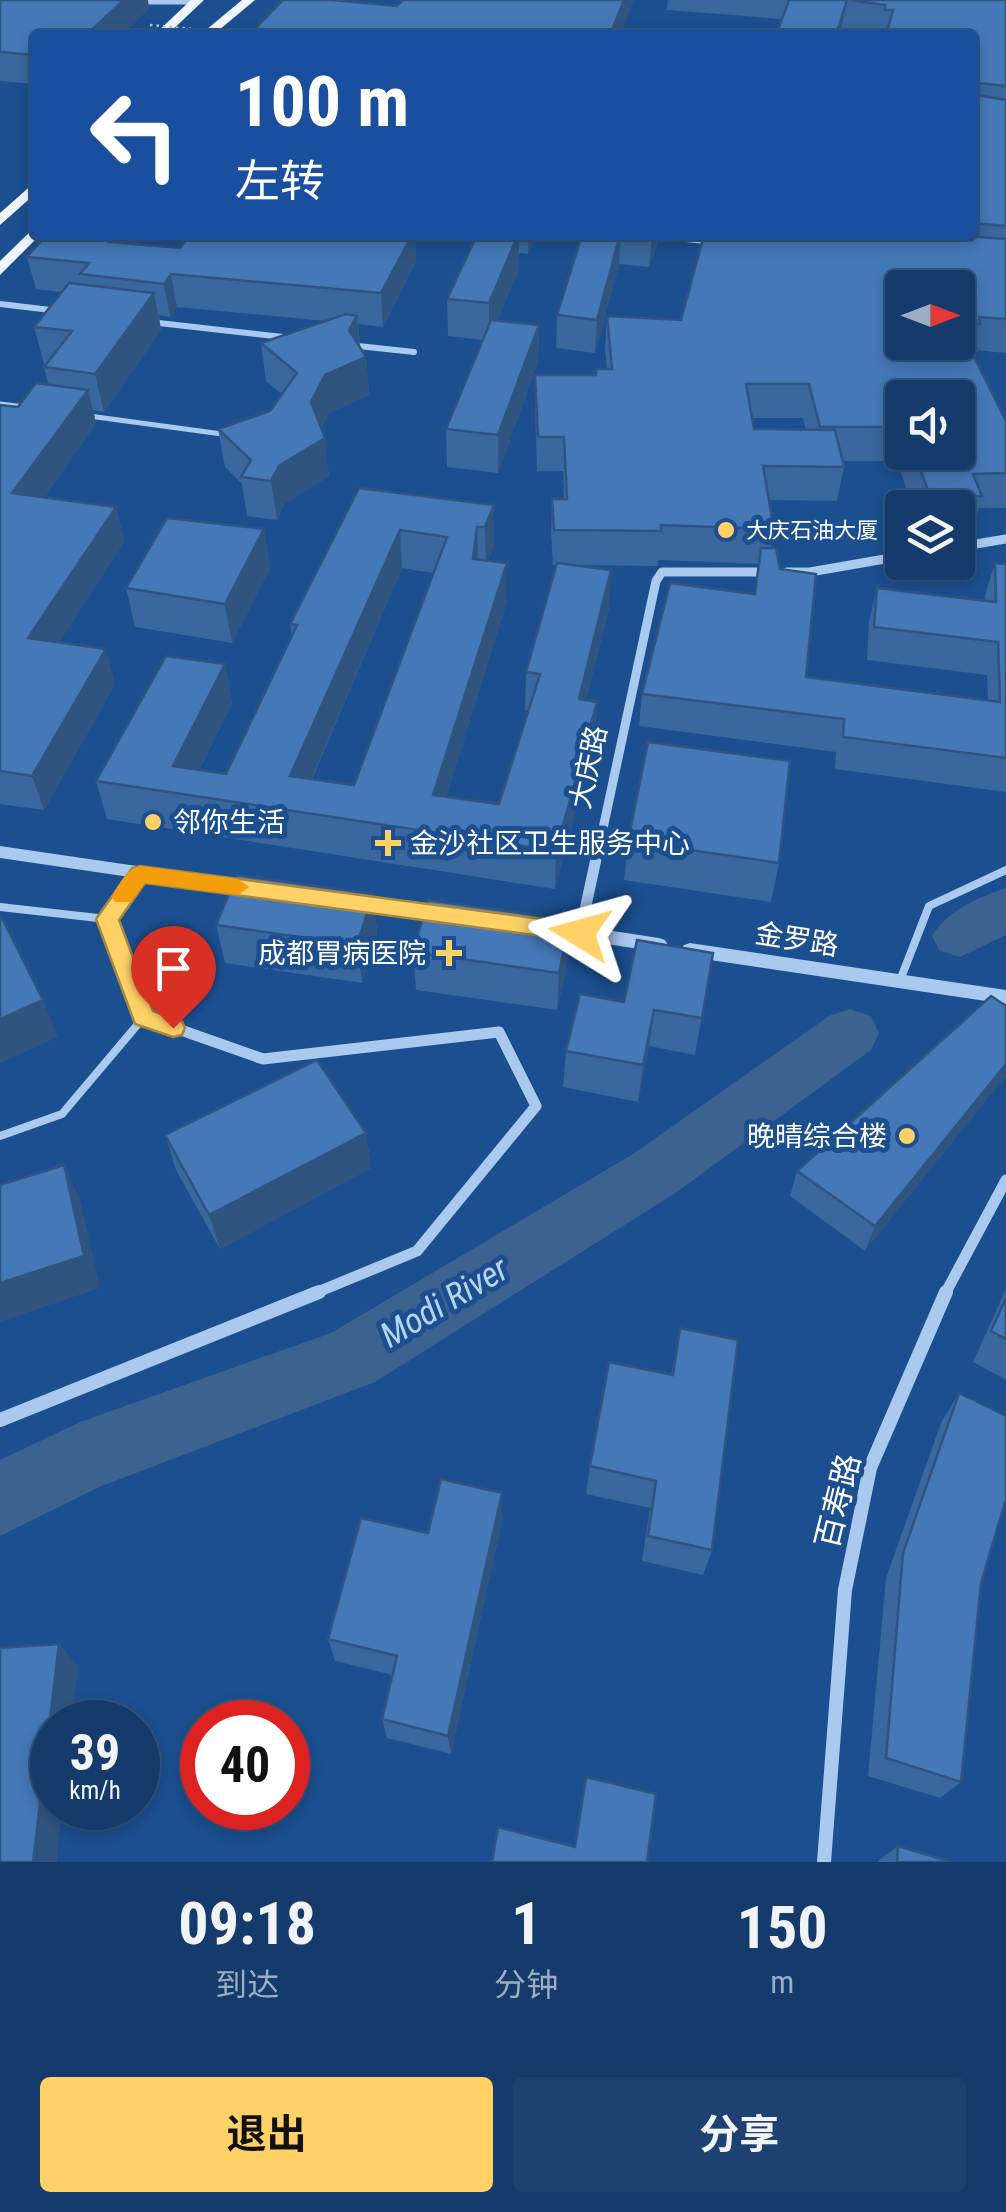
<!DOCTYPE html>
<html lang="zh">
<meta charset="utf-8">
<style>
body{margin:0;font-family:"Roboto Condensed","Noto Sans SC",sans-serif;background:#1d4271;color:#f1f3f6;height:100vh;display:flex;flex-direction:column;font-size:38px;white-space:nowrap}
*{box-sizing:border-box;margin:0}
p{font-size:32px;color:#9dadc1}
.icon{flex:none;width:55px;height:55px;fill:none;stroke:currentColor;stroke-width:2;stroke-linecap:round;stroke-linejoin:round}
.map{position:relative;height:1862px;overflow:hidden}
.sheet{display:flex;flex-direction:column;background:#143b6b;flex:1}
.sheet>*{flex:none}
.hud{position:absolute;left:30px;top:30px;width:948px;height:210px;border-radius:10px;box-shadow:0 5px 15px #0003,0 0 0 2px #33557e;background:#1a4fa0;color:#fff;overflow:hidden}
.needle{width:65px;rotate:90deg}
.controls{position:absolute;left:885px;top:270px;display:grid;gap:20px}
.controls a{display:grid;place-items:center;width:90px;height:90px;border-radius:10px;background:#143b6b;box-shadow:0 5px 15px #0003,0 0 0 2px #33557e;font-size:50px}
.speed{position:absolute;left:30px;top:1700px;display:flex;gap:20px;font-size:50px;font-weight:700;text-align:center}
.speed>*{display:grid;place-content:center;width:130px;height:130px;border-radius:50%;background:#143b6b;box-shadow:0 5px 15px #0003,0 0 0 2px #33557e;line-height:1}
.speed small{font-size:25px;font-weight:400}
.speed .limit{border:15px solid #d22;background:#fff;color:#111}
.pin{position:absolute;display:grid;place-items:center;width:85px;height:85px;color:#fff;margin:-102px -42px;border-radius:50% 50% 50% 0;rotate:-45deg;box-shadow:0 0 10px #0007}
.pin .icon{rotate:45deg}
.me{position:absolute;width:110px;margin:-55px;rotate:278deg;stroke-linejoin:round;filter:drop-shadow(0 0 8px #0008)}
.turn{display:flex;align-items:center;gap:35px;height:210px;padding:0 40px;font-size:45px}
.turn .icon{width:130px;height:130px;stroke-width:2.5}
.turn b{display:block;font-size:70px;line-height:85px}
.eta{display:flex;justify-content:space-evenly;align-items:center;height:170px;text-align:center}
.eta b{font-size:60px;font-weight:700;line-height:70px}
.cta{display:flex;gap:20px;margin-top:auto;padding:20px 40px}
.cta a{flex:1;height:115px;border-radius:10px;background:#ffd166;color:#111;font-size:40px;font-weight:700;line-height:115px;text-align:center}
.cta a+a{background:#1d4271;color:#f1f3f6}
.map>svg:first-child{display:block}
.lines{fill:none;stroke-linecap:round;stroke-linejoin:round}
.river{fill:#3c6290;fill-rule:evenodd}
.service-far1{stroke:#a9c9ee;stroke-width:5}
.service{stroke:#a9c9ee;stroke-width:8}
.minor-far4{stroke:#a9c9ee;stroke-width:5}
.minor-far3{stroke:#a9c9ee;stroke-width:6}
.minor-far2{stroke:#a9c9ee;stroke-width:9}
.minor-far1{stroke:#a9c9ee;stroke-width:11}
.minor{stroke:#a9c9ee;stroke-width:14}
.tertiary{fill:#a9c9ee;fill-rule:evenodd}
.primary{fill:#f0f6ff;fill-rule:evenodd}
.path-bridge{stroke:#a9c9ee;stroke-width:2.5;stroke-dasharray:2.5 4;stroke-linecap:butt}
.wall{fill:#3a679d;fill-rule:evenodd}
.shaded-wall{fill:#305480}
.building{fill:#4478b7;stroke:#305480;stroke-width:2.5;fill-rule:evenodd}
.route{fill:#ffd166;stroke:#a68842;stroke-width:2.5}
.slow{fill:#f59e0b}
.poi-dot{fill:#ffd166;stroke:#1b4f8f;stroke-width:4}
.labels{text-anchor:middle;stroke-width:10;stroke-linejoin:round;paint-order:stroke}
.far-poi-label{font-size:22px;fill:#fff;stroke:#1b4f8f;text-anchor:start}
.street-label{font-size:28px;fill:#fff;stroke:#1b4f8f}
.poi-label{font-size:28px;fill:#fff;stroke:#1b4f8f;text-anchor:start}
.near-street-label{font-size:32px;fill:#fff;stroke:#1b4f8f}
.near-water-label{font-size:35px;font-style:italic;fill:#b5d3f5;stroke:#1b4f8f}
</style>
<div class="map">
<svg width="1006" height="1862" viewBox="0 0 1006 1862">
<rect width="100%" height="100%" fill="#1b4f8f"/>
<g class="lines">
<g class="river">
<path d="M1006,888V935L960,957L940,951L932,936C946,911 979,897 1006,888Z"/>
<path d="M850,1009L871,1016L879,1033L871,1050L677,1192L375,1382L99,1487L0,1536V1460L80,1422L331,1333L633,1154L829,1016Z"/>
</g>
<g class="service-far1">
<path d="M0,404L25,407"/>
<path d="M89,416L222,434"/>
</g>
<g class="service">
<path d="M0,907L107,919"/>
<path d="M899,983L929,906L1006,870"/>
<path d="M0,1136L62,1114L144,1017"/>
</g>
<path class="minor-far4" d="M137,2H196"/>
<g class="minor-far3">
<path d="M650,235L713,242"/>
<path d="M0,304L59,311"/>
<path d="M150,322L292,338"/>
<path d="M349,345L414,352"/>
</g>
<g class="minor-far2">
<path d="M958,547L1006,539"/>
<path d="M787,572H810L902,556"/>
<path d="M599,847L656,581L662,572H770"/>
</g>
<g class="minor-far1">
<path d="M140,874L107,919L144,1017L263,1059L499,1032L536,1106L417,1251L313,1294"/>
<path d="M580,933L599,845"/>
<path d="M945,1294L1006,1180"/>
</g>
<g class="minor">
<path d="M0,1420L319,1292"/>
<path d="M824,1862L845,1590L870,1468L946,1292"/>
</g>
<g class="tertiary">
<path d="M0,846L253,883L262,889L253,895L0,858Z"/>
<path d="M353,896L447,908L456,915L447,922L353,908L344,902Z"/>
<path d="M547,921L659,938L665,940L668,945L665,950L659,952L547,935L541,933L538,928L541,923Z"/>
<path d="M690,943L1006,990V1004L690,957L684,955L681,950L684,945Z"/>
</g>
<g class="primary">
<path d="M191,0H204L167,35H154Z"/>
<path d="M242,0H255L213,35H200Z"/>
<path d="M35,182V194L0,225V213Z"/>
<path d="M35,227V235H40L0,275V261Z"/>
</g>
<path class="path-bridge" d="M150,25L256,35"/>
</g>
<g class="wall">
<path d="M0,0L149,8L122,35H35V84L0,81Z"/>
<path d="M668,0H1006V353L973,350L972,354L1006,421V508H979L972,530H958V508H913L897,461H843L844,467L837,501L769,500L774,529L771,548L780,569L806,677L988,700L987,675L867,660L869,621L877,588L985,601V595L995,563L1006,564V792L835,769L836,752L639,726L642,694L754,594L759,564L658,560L657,566L570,565L611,570L609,608L586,700L597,702L594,740L555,889L107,819L96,781L225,664L232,703L199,770L226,774L292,636L290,624L359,488L494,505V543L488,561L507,601L446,797L499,804L528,711L525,710L526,672L557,565H553L551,534L552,499H564L563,471H537L535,409V375H596L607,369L605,349L607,316L681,320L704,235H972V35H880V33L782,19L667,10ZM958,288V342H902ZM902,398L958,452H902ZM752,418H803L806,430L754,429ZM402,568L433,573L354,785L312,779Z"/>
<path d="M189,235H415L416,261L383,327L358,324L360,347L366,357L369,395L329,413L321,427L329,476L284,504L277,520L247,516L242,484L225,467L218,429L270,411L282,394L266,381L261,343L326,321L177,307L170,317L159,315L161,330L104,412L93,410L96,423L44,498L116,507L124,542L59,642L115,684L44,810L0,804V405L18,407L48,384L44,367L46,364H44L34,327L62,292L36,289L27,257L142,241L139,244L180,248Z"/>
<path d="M477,235H537L528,254L519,253V269L497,321L539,325L538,362L498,473L447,467L446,429L483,340L448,336L447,299Z"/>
<path d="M582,235H658V243L649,267L619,264L595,353L556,348L557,315Z"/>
<path d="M264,529L270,568L232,643L135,627L126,588Z"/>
<path d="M628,841L779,863L771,902L624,880Z"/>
<path d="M373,894L377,932L362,983L225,963L216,925Z"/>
<path d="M413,952L568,958L557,1010L416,990Z"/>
<path d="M713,953L695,1055L649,1046L638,1102L563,1087L566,1051L624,1002Z"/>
<path d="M991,996L865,1251L790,1196L797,1171Z"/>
<path d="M366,1133L371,1168L220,1249L176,1170L165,1135Z"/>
<path d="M1006,1289V1380L973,1362Z"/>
<path d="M680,1328L712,1550L703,1575L642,1561L650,1508L586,1494L590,1466L671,1375Z"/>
<path d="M959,1393L981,1583L961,1782L940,1798L868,1776L886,1578L941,1423Z"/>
<path d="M502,1520L451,1754L387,1738L382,1719L393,1675L335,1661L328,1639L428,1533Z"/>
<path d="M898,1846L951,1862H879V1860Z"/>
</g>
<g class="shaded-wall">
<path d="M124,0H148L149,8L122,35H86Z"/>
<path d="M624,0H634L620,35H610Z"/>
<path d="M847,0L840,35H836Z"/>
<path d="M114,235H141L142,241L116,274L109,242Z"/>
<path d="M412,235H415L416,261L383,327L381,293Z"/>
<path d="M519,235V269L489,340V303Z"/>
<path d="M529,235H537L528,254Z"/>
<path d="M621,235L619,264L595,353L597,320Z"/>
<path d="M652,235H658V243L649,267Z"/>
<path d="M171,274L177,307L170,317L164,284Z"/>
<path d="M154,293L161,330L104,412L95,374Z"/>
<path d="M357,316L360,353L366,357L369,395L329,413L315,440L311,402Z"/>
<path d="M539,325L538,362L498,473V435Z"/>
<path d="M88,390L96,423L23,528L12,493Z"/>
<path d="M325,438L329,476L284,504L277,520L271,481L279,466Z"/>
<path d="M494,505V543L486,566L485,527Z"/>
<path d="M116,507L124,542L39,673L28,638Z"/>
<path d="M477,527L478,566L473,559Z"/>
<path d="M264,529L270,568L232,643L225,604Z"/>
<path d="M400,530L402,568L297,812L290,776Z"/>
<path d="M507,563V601L435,833L433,795Z"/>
<path d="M611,570L609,608L577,737L579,699Z"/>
<path d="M106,649L115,684L44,810L32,776Z"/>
<path d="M225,664L232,703L186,795L173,766Z"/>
<path d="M597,702L594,740L555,889L556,851Z"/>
<path d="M373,894L377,932L362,983L357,945Z"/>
<path d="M570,920L568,958L557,1010L559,973Z"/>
<path d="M43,1000L58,1037L0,1063V1019Z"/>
<path d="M654,1010L649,1046L638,1102L643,1065Z"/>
<path d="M1006,1064V1076L865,1251L875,1226Z"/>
<path d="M366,1133L371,1168L220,1249L209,1215Z"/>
<path d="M64,1165L80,1199L100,1288L0,1322V1283Z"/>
<path d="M502,1493V1520L451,1754L448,1736Z"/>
<path d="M59,1644L78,1666L72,1722H52V1808H62L57,1862H33Z"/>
</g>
<g class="building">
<path d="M0,0H124L86,35H35V55L0,52Z"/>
<path d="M283,0H332L397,6L403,0H624L610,35H249Z"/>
<path d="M789,0H847L836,35H776Z"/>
<path d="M849,0H1006V86L979,83L973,91L977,95L1006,100V226L972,223V35H886L893,10H885V5Z"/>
<path d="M46,235H114L109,242L180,248L189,235H412L381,293L171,274L164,284L80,274L89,263L27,257Z"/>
<path d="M477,235H518L489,303L447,299Z"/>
<path d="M582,235H620L597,320L557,315Z"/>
<path d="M704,235H955L1006,239V319L979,317L980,324L958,322V288H902V342H958V325L1006,421V473L973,474L982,496H930L914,452H958V398H902V427H820L809,384H746L754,429L835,430L844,467L763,466L774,529L661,525V531L554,530L552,499H567L564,437H538L535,375H596V369H612L607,316L681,320Z"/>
<path d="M69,283L154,293L95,374L44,367L72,331L34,327Z"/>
<path d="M346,314L357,316L349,330L366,357L325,375L311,402L325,438L279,466L271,481L241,477L251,460L218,429L270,411L297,373L261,343Z"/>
<path d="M491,320L539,325L498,435L446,429Z"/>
<path d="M36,383L88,390L12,493L116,507L28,638L106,649L32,776L0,771V405L18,407Z"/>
<path d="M359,488L494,505L485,527H477L473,559L507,563L433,795L499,804L540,674L526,672L557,563L611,570L579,699L597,702L556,851L96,781L166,656L225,664L173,766L226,774L297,625L290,624ZM400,530L447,537L354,785L290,776Z"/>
<path d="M167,518L264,529L225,604L126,588Z"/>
<path d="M761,548H776L780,569L816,574L806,677L1000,702L998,642L874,627L877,588L996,602L995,563L1006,564V758L843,737L844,719L642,694L670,583L755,594Z"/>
<path d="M648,742L790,761L779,863L628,841Z"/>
<path d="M237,875L373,894L357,945L216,925Z"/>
<path d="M428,900L570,920L559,973L413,952Z"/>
<path d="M0,914L43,1000L0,1019Z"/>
<path d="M637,940L713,953L702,1018L654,1010L643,1065L566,1051L580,994L624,1002Z"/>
<path d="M991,996L1006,1006V1064L875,1226L797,1171Z"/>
<path d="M317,1060L366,1133L209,1215L165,1135Z"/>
<path d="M64,1165L84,1256L0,1283V1185Z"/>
<path d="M1006,1298V1339L991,1331Z"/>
<path d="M680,1328L738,1340L712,1550L648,1536L656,1481L590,1466L609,1362L673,1375Z"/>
<path d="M959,1393L1006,1416V1499L981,1583L961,1782L886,1758L903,1553Z"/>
<path d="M441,1479L502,1493L448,1736L382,1719L397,1656L328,1639L361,1518L428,1533Z"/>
<path d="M59,1644L33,1862H0V1648Z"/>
<path d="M586,1777L656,1794L647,1862H492L498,1827L575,1847Z"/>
<path d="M898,1846L951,1862H897Z"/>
</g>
<path class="route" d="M140,866L580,924L591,933L580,941L145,883L119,920L153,1011L182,1021L185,1028L182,1035L173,1037L135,1024L96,919L132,868Z"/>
<path class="slow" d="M140,866L238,879L249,887L238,895L145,883L131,902H115L112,897C118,885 127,869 140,866Z"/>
<g class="poi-dot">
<circle cx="726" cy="530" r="10"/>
<circle cx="153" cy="822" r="10"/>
<path d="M383 828h10v10h10v10h-10v10h-10v-10h-10v-10h10z"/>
<path d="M444 938h10v10h10v10h-10v10h-10v-10h-10v-10h10z"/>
<circle cx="907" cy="1136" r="10"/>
</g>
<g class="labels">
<g class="far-poi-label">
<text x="746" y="538">大庆石油大厦</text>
</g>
<g class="street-label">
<text transform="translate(588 767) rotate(-78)" y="10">大庆路</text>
<text transform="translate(797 939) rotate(9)" y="10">金罗路</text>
</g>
<g class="poi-label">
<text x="173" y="832">邻你生活</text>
<text x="410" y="853">金沙社区卫生服务中心</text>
<text x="426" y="963" text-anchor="end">成都胃病医院</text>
<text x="887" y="1146" text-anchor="end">晚晴综合楼</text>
</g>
<g class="near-street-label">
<text transform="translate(838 1501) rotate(-76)" y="11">百寿路</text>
</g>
<g class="near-water-label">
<text transform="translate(444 1302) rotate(-31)" y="12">Modi River</text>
</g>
</g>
</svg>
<div class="controls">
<a><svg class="needle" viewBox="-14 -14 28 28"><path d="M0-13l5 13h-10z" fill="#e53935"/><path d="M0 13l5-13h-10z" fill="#9dadc1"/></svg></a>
<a><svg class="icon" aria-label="sound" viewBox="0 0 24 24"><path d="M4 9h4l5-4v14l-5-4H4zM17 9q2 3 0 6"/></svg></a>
<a><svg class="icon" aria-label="layers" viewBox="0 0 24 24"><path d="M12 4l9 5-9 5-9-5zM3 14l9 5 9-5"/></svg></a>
</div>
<div class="speed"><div>39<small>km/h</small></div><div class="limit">40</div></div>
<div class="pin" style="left:173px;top:1028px;background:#d93025"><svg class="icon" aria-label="arrive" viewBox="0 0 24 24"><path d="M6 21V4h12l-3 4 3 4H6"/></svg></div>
<svg class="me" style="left:580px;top:933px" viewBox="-20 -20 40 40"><path d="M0-17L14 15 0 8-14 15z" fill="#ffd166" stroke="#fff" stroke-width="4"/></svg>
<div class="hud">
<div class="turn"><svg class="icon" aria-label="left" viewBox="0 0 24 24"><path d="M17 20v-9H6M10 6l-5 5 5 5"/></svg><div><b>100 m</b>左转</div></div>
</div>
</div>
<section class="sheet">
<div class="eta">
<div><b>09:18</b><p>到达</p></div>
<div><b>1</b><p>分钟</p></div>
<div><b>150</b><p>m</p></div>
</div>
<div class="cta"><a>退出</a><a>分享</a></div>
</section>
